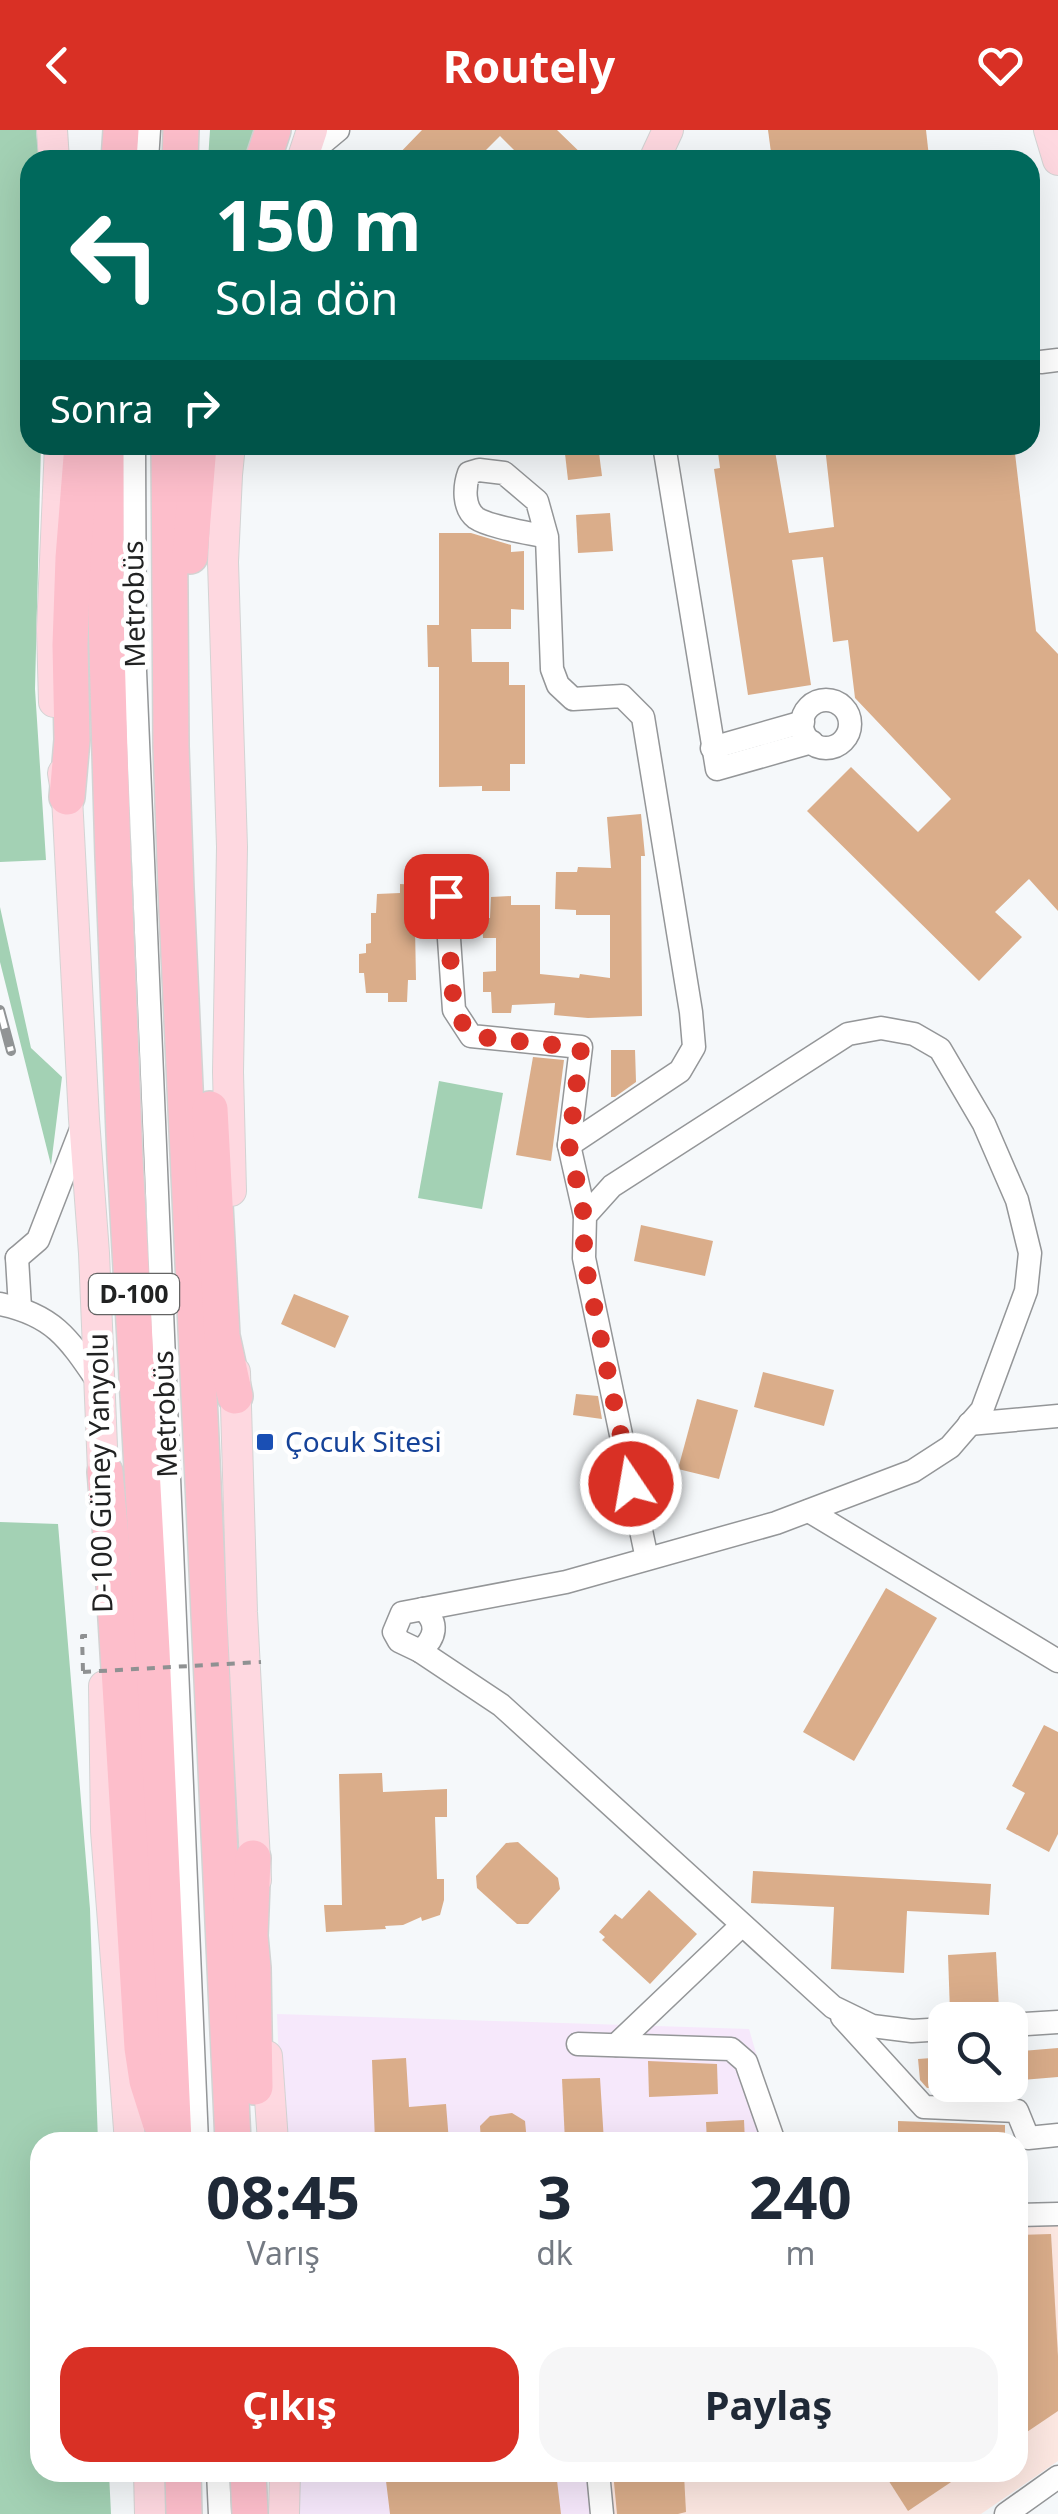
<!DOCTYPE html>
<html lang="tr">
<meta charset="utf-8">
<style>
body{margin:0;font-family:"Noto Sans",sans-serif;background:#f6f6f7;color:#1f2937;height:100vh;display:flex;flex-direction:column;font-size:38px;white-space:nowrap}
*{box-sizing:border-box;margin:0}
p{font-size:32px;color:#747a83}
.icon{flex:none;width:55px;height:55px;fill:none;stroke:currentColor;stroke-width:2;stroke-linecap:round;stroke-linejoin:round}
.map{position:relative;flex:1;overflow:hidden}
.drawer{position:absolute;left:30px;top:2002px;width:998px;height:350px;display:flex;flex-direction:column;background:#fff;border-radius:30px;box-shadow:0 10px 40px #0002}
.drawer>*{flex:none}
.banner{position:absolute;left:20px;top:20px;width:1020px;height:305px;border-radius:30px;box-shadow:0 10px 40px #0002;background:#00695c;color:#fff;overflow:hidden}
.tools{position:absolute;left:928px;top:1872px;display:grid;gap:20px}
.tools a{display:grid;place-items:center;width:100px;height:100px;border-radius:20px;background:#fff;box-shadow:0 10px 40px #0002;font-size:50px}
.pin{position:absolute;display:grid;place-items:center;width:85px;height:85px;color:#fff;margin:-42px;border-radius:20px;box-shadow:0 5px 15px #0006}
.me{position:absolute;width:110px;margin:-55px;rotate:348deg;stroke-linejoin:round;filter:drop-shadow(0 0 8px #0008)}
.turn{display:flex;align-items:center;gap:35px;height:210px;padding:0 30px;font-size:45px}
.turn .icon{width:130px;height:130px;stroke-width:2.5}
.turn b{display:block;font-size:70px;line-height:85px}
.then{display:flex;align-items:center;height:95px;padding:0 30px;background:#0003;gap:20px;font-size:38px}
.eta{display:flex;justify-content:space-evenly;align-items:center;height:170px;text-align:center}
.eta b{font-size:60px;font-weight:700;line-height:70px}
.button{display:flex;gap:20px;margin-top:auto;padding:20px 30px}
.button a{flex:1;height:115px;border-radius:30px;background:#d93025;color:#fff;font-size:40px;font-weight:700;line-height:115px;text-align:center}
.button a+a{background:#f6f6f7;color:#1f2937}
header{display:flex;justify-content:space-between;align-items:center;height:130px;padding:0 30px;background:#d93025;color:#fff;font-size:45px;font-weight:700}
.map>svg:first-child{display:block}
.commercial{fill:#f6e8fb}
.education{fill:#fde8e2}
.green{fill:#a3d1b4}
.building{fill:#daad8a}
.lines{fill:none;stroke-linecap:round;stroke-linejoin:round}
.minor-casing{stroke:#949698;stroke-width:25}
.major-casing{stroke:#d3d3d3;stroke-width:32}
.highway-casing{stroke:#d3d3d3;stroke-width:38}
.path{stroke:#8f9192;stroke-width:4;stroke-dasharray:8 8;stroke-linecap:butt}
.minor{stroke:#fff;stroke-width:22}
.major{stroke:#fed8e0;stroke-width:30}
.highway{stroke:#fdbecb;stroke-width:35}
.rail-casing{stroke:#919495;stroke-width:10}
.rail{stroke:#fff;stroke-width:6;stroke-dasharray:19;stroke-linecap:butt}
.path-bridge{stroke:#8f9192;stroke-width:4;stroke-dasharray:8 8;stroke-linecap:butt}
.route{stroke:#d93025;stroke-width:18;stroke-dasharray:0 32.4}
.transit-dot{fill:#1a4fb4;stroke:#fff;stroke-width:4}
.labels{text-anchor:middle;stroke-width:10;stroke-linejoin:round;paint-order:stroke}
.shield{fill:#fff;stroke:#646464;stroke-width:2.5}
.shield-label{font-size:25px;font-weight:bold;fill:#212222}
.street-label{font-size:28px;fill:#212222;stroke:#fff}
.transit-label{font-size:28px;fill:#164399;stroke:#fff;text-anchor:start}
</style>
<header><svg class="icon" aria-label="back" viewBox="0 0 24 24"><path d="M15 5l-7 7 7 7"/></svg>Routely<svg class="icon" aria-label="heart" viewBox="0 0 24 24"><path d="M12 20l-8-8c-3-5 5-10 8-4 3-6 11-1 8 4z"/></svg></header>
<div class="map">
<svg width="1058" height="2384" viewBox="0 0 1058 2384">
<rect width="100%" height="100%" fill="#f5f8fa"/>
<g class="commercial">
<path d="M277,1884L749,1899L782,2012H282Z"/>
<path d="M295,2343H589L591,2384H296Z"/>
</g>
<path class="education" d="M1058,2095V2331L981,2384H613L609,2343L1018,2342V2097Z"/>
<g class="green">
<path d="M0,0H36L39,30H30V315H41L35,559L46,730L0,732Z"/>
<path d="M210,0H258L248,30H208Z"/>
<path d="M0,777L31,918L62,947L51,1035L0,832Z"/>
<path d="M439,951L503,963L482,1079L418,1068Z"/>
<path d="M0,1392L58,1394L90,1779L98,2012H40V2342L109,2343L111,2384H0Z"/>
</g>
<g class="building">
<path d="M422,0H557L588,30H524L500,6L476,30H393Z"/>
<path d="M768,0H926L929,27L909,30H772Z"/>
<path d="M564,315H598L602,346L568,350Z"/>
<path d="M717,315H774L789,403L834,397L825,317L834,315H1014L1036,501L1058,524V781L1029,749L995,782L1022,807L979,851L807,681L851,637L918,702L951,669L855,568L848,510L833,512L823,427L792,430L811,555L748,565L714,339L720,338Z"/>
<path d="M610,383L613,421L578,423L576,385Z"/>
<path d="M439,403H471L511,415V422L524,421V480L511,479V499H471L472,532H509V555H525V634H510V661H482V656L439,657V537H428L427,495H439Z"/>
<path d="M641,684L645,726H641L642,886L588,888L554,885L555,873L512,875L511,883H492L491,862H483V842L496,841V808H483L482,793L483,788H490L491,767L511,766V775H540V844L579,848L580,844L610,848V785H576V780L555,779L556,742H577L578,737L611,738L607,687Z"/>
<path d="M400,754L419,755L420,777H429L428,796L415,797L416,850H408L407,872H388V863H366L364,843H359V824L366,823V814L371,813V783H376L377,764L400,763Z"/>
<path d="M611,920H635L636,952L615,967H611Z"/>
<path d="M533,927L564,930L551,1031L516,1025Z"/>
<path d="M641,1095L713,1111L705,1146L634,1131Z"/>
<path d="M294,1164L349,1186L335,1218L281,1194Z"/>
<path d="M763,1242L834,1260L824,1296L754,1277Z"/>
<path d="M576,1264L598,1266L602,1289L573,1285Z"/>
<path d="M697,1269L738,1280L719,1349L678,1339Z"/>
<path d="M886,1458L937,1488L854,1631L803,1602Z"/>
<path d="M1044,1595L1058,1602V1704L1049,1722L1006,1699L1025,1663L1012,1656Z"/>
<path d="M382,1643L383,1662L447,1659V1687H435L437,1749H444V1770L440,1785L422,1791L421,1787L403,1795L385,1796L386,1799L326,1802L324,1775H342L339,1644Z"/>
<path d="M518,1712L558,1748L560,1759L528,1794H517L477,1758L476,1746L506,1713Z"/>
<path d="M753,1741L991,1754L989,1785L907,1781L904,1843L831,1839L834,1777L751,1773Z"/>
<path d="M649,1760L697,1804L650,1854L602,1810L605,1807L599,1802L615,1784L622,1789Z"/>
<path d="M996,1822L999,1879L950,1882L948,1825Z"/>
<path d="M1058,1918V1947L1010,1951V1922Z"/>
<path d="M945,1927V1956L927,1958L920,1950L918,1929Z"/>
<path d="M406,1928L409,1977L446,1974L449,2012H375L372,1930Z"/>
<path d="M648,1931L717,1934L718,1964L649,1967Z"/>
<path d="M600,1948L604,2012H565L562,1949Z"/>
<path d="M512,1983L525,1991L527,2012H481L480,1996L490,1986Z"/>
<path d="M744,1990L745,2012H707L706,1992Z"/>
<path d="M898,1991L1005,1995V2012H898Z"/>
<path d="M1051,2104L1058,2226V2281L1018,2308V2105Z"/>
<path d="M417,2342H556L561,2384H390L386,2351L417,2348Z"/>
<path d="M613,2342L684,2345L686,2382L678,2384H617Z"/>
<path d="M883,2342H966L908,2381Z"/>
</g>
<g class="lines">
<defs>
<g id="minor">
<path d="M147,30L149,0"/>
<path d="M302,30L338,0"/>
<path d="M1041,232L1058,230"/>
<path d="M134,315L135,541L197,2012"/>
<path d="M664,315L717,639L812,612"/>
<path d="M547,407C530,403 489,397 476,388C463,378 464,357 469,343L479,340L504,343L537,371L547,407L552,539L558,555L573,569L622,566L643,587L691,882L694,917L680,941L569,1015"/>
<circle cx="826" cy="594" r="24"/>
<path d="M712,618L803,592"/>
<path d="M446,766L454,880L471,906L581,917L569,1015L585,1086"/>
<path d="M17,1128L38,1110L82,997"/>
<path d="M17,1128L20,1178"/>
<path d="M0,1174C54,1185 69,1209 99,1253"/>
<path d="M969,1294L1058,1286"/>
<path d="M809,1381L1058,1531"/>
<path d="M647,1429L584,1128L585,1086L612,1056L848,904L881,898L914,904L940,919L984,994L1017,1070L1030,1123L1026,1161L982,1280L950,1317L913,1341L776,1393L566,1452L402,1483L394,1502L399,1511L420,1521L501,1575L833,1877L872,1896L912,1901L945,1899"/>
<path d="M420,1521C436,1508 439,1493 423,1479"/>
<path d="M842,1887L924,1977L1017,1981L1028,2008L1058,2005"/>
<path d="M1010,1895L1058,1892"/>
<path d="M578,1914L731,1919L746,1932L774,2012"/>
<path d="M616,1915L742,1795"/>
<path d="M1018,2085L1058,2084"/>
<path d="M218,2342L220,2384"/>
<path d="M598,2342L602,2384"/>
<path d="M1006,2384L1058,2347"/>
</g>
<g id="major">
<path d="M52,0L54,30"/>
<path d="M1049,0L1058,30"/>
<path d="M302,30L312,0"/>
<path d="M654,30L668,0"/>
<path d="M230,315L227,345L223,432L232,717L228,942L231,1061"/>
<path d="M54,572L52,500L60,315"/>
<path d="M63,643L67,667L84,989L94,1123L104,1365"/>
<path d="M235,1242L242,1482L256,1750"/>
<path d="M104,1556L106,1701L130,2012"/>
<path d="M267,1926L273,2012"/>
<path d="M149,2342L150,2384"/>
<path d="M284,2384L285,2342"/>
</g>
<g id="highway">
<path d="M119,30L121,0"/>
<path d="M180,30L181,0"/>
<path d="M263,30L273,0"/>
<path d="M106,315V486L113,727L125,1029L152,1521L174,2012"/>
<path d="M169,315L171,616L176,759L233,2012"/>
<path d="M190,426L199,315"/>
<path d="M67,667L72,610L70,515L73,428L82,315"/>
<path d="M210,979L222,1206L235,1266"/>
<path d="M105,1342L111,1407L142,1918L147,1951L160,1992"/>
<path d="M253,1728L250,1806L253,1838L255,1957"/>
<path d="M183,2342L184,2384"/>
<path d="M248,2342L250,2384"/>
</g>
</defs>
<use href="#minor" class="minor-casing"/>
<use href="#major" class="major-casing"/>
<use href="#highway" class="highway-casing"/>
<path class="path" d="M83,1541L82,1506H88"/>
<use href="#minor" class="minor"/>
<use href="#major" class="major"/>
<use href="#highway" class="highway"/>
<defs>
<path id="rail" d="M0,880L11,921"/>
</defs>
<use href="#rail" class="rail-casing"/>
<use href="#rail" class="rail"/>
<path class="path-bridge" d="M83,1542L261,1532"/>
</g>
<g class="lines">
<path class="route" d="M446,766L454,880L471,906L581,918L569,1015L584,1086V1128L631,1354"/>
</g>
<rect class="transit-dot" x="255" y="1302" width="20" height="20" rx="5"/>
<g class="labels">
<rect class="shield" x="89" y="1144" width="90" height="40" rx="8"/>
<g class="shield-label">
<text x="134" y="1173">D-100</text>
</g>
<g class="street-label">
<text transform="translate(134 474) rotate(-91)" y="10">Metrobüs</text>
<text transform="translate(165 1284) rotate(-92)" y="10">Metrobüs</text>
<text transform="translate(100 1343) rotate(-91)" y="10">D-100 Güney Yanyolu</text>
</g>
<g class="transit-label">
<text x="285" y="1322">Çocuk Sitesi</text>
</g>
</g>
</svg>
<div class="tools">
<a><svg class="icon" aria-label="search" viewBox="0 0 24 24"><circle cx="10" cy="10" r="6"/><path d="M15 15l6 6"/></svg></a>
</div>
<div class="pin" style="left:446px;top:766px;background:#d93025"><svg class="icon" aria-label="arrive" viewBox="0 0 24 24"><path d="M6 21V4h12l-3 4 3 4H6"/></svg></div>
<svg class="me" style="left:631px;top:1354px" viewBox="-20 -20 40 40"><circle r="17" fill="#d93025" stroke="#fff" stroke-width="3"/><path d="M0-11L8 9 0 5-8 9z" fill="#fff"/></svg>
<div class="banner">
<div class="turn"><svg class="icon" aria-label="left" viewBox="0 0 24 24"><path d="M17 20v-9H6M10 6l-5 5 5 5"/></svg><div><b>150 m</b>Sola dön</div></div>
<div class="then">Sonra<svg class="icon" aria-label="right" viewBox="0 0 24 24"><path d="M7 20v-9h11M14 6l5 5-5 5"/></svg></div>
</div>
<section class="drawer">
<div class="eta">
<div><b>08:45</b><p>Varış</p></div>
<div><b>3</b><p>dk</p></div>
<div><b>240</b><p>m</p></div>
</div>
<div class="button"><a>Çıkış</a><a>Paylaş</a></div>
</section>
</div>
